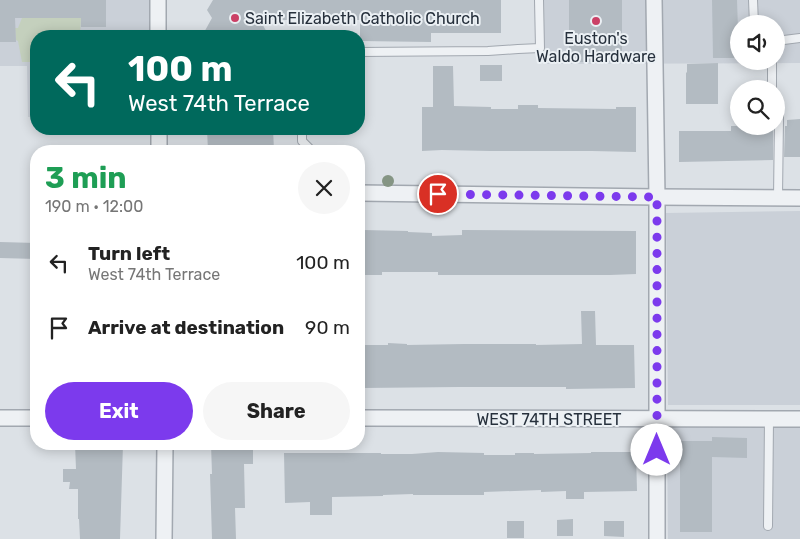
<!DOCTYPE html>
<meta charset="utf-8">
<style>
body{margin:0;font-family:Rubik,sans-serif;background:#f6f6f6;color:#222;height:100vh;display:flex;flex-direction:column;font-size:19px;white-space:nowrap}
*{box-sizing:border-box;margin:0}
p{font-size:16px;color:#767676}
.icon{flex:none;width:28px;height:28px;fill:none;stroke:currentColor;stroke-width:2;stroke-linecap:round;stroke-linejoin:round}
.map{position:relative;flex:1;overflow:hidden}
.panel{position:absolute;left:30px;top:145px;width:335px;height:305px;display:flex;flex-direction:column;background:#fff;border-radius:20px;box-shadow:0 2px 12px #0003}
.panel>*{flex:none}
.banner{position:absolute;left:30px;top:30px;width:335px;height:105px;border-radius:20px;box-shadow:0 2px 12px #0003;background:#00695c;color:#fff;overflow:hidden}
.tools{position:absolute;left:730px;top:15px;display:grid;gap:10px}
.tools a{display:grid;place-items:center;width:55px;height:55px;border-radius:50%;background:#fff;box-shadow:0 2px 12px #0003;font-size:25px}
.pin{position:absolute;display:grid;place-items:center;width:42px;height:42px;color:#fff;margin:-21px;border:2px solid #fff;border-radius:50%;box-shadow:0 1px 5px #0007}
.me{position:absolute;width:55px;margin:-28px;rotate:0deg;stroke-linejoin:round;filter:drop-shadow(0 0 4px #0008)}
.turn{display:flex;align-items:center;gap:18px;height:105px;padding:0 15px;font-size:22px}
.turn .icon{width:65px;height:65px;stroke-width:2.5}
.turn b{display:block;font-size:35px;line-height:42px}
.round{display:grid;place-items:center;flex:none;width:52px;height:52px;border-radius:26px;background:#f6f6f6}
.headline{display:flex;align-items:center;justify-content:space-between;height:85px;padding:0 15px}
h1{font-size:30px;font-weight:700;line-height:38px;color:#1e9e55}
.primary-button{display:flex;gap:10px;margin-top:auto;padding:10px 15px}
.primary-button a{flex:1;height:58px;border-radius:30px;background:#7c3aed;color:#fff;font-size:20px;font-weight:700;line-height:58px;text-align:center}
.primary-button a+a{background:#f6f6f6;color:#222}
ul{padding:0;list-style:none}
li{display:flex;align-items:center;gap:15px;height:65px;padding:0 15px}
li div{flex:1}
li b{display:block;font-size:19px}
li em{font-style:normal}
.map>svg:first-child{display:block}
.built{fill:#cad0d8;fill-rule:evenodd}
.green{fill:#c4d0bd}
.building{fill:#b3bbc2}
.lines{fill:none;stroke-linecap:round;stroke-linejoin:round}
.service-casing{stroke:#a2a8b0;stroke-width:10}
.minor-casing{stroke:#a2a8b0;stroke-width:18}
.service{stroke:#eef1f4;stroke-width:8}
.minor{stroke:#eef1f4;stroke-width:15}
.tree{fill:#859584}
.route{stroke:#7c3aed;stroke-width:9;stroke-dasharray:0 16.2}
.poi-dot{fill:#cb4066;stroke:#ebf0f4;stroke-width:2}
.labels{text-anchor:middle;stroke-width:4;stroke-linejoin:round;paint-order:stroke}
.poi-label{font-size:16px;fill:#26303c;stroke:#ebf0f4;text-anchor:start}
.street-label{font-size:16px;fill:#26303c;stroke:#ebf0f4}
</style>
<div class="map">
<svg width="800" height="539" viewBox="0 0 800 539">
<rect width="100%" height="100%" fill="#dce1e6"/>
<g class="built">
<path d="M0,0H150V36H36V117H28L27,66H0Z"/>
<path d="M543,0H800V63L544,64ZM739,24H776V61H739Z"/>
<path d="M800,211V405H668L666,213Z"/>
<path d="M676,426L800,427V539H668L667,434L668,430L671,428Z"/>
</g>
<path class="green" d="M22,18H81L80,36H36V105H34L32,62H22L18,41L16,40L15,28H18Z"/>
<g class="building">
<path d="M0,0H106V27H81V18H15L16,42H0Z"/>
<path d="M213,0H501V33H431V42L360,41V20H260L269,36H202L212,18L207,10Z"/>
<rect x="569" y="0" width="53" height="62"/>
<path d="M712,0H737L739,58H713Z"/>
<path d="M718,63V104H686V73L687,72V64Z"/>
<rect x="480" y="65" width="22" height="16"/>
<path d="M433,66H453L454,106L491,107V109H518V105H538V108L616,109V107H636V152L592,151H490L442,150L422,151V107H433Z"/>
<path d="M800,119V157H784L785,126H787V120Z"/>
<path d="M731,126H773V160L679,162V131H731Z"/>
<path d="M207,129H273L274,150L208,151Z"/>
<path d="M363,230L408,231V232L432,233V236L462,235V230L636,231V274L610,275H438V272H382V275H363Z"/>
<path d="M0,242L36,243V259L0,258Z"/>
<path d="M581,311H595L596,345H634L635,388L566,389V387H458L363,388L362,345H388V343L407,344V345L464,344H536V345L582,344Z"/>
<path d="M712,437L747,438V458L712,457V532H680V441H712Z"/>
<path d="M75,444H123L120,539H80L79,519H78V489H69L70,482H63V469H76Z"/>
<path d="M211,444H253V464H244L245,508H235L236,539H212L210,474H212Z"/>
<path d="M438,452L484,453V455H515V453H534V454L591,453V452H636L637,491L584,492V499H566V491L541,492V490L484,492V495H413V494L383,495V496L332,497V515H310V502L285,503L284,453H381V454H412Z"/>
<path d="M573,519V536H557V520Z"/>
<rect x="507" y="521" width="17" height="17"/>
<path d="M604,521H624V537L604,536Z"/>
</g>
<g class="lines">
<defs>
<g id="service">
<path d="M753,0L754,24"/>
<path d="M776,41L800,38"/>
<path d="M359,52L488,51L518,49L540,48L539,0"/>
<path d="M772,89V61"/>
<path d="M776,106L779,111V117L778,198"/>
<path d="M302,129V141L312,151"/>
<path d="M768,526L769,419"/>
</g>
<g id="minor">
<path d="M158,0V36"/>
<path d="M654,0L657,197V539"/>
<path d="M159,129V151"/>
<path d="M359,193L657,197L800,198"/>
<path d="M0,418H36"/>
<path d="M359,418L800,419"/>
<path d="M164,539L165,444"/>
</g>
</defs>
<use href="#service" class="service-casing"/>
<use href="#minor" class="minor-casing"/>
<use href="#service" class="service"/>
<use href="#minor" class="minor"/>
</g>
<circle class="tree" cx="388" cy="181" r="6"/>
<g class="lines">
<path class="route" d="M438,194L657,197V450"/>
</g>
<g class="poi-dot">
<circle cx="235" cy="18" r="5"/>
<circle cx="596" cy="21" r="5"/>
</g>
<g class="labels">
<g class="poi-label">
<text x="245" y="24">Saint Elizabeth Catholic Church</text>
<text x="596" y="44" text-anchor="middle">Euston's<tspan x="596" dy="18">Waldo Hardware</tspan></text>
</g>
<g class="street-label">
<text x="549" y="425">WEST 74TH STREET</text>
</g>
</g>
</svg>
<div class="tools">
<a><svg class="icon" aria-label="sound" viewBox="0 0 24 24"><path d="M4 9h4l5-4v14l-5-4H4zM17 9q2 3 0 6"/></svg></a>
<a><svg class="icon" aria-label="search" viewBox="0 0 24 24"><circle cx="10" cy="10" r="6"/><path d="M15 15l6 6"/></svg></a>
</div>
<div class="pin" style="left:438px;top:194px;background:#d93025"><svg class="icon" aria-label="arrive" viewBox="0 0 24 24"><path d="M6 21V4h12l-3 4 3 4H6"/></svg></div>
<svg class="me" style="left:657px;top:450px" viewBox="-20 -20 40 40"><circle r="19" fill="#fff"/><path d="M0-13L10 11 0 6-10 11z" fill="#7c3aed"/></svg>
<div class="banner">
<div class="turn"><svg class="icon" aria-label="left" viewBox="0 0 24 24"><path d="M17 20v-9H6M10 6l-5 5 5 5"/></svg><div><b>100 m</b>West 74th Terrace</div></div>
</div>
<section class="panel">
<div class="headline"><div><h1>3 min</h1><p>190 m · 12:00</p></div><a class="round"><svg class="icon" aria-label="close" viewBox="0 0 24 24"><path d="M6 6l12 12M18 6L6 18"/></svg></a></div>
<ul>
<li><svg class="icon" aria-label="left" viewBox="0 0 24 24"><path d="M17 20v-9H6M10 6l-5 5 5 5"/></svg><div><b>Turn left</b><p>West 74th Terrace</p></div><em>100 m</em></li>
<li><svg class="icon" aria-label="arrive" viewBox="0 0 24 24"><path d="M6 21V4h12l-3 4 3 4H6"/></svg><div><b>Arrive at destination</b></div><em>90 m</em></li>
</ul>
<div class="primary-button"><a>Exit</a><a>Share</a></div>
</section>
</div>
